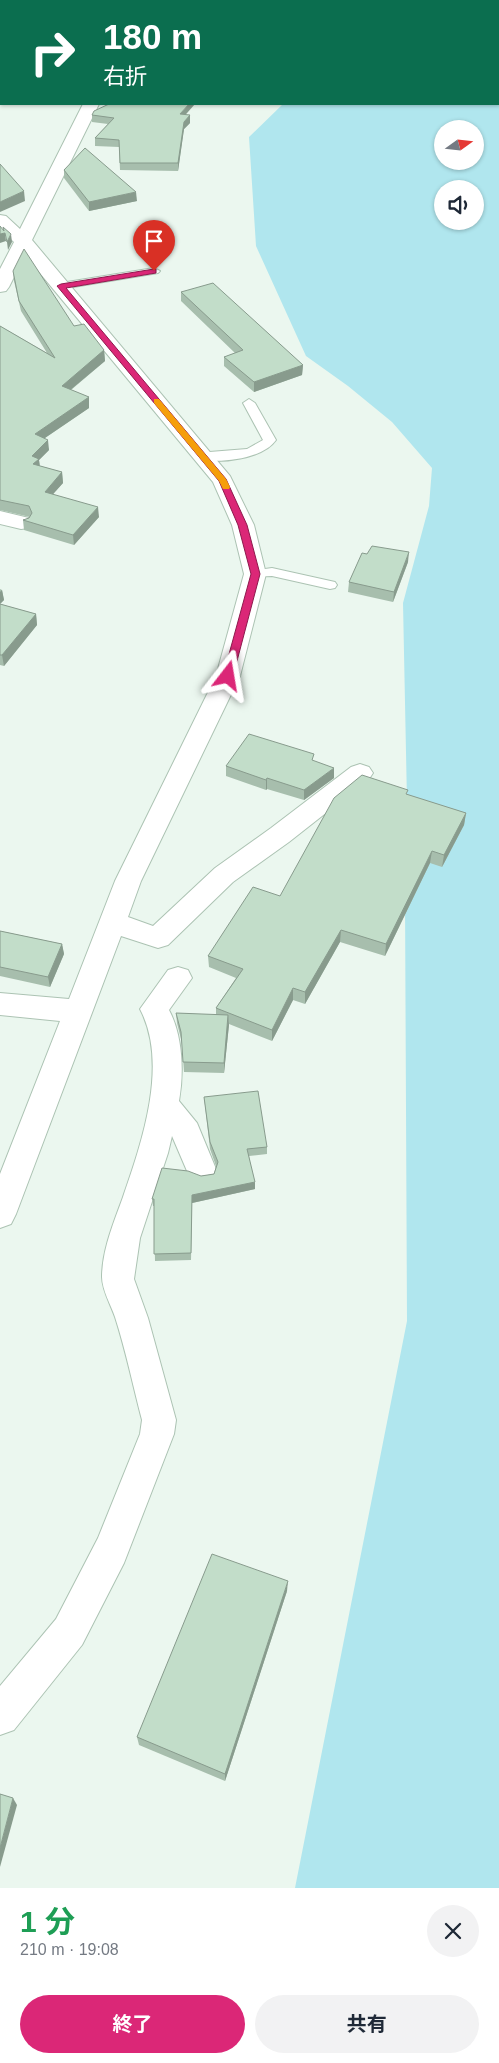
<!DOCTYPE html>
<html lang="ja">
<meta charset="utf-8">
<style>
body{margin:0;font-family:Helvetica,"Noto Sans JP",sans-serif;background:#f2f2f3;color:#1f2937;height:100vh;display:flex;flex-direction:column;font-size:19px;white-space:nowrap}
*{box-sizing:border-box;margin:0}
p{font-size:16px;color:#747a83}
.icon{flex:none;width:28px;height:28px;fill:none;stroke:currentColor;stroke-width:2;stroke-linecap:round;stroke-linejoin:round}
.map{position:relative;height:1888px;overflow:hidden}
.sheet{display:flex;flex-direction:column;background:#fff;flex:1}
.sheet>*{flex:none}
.top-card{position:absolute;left:0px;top:0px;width:500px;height:105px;box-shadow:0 1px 4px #0004;background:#0b6e4f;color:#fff;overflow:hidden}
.needle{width:32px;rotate:75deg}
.tools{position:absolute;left:434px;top:120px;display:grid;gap:10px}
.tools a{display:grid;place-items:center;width:50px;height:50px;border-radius:50%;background:#fff;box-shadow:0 1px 4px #0004;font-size:25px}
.pin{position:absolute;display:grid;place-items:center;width:42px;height:42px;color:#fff;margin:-51px -21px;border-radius:50% 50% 50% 0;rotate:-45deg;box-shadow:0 0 5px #0007}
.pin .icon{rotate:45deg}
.me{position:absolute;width:55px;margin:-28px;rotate:14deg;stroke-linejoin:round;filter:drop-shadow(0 0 4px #0008)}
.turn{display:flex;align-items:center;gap:18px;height:105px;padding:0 20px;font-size:22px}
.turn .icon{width:65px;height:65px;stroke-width:2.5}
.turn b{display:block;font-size:35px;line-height:42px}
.round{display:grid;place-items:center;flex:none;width:52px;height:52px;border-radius:26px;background:#f2f2f3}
.headline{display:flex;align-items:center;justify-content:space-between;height:85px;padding:0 20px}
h1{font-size:30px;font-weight:700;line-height:38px;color:#1e9e55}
.action{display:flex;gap:10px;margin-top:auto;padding:10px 20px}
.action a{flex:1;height:58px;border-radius:30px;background:#db2777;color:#fff;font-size:20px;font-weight:700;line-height:58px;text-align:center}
.action a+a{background:#f2f2f3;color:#1f2937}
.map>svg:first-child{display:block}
.green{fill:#b0e6ee;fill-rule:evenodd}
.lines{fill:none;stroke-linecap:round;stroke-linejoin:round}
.service-casing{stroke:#acc3b3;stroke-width:2}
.minor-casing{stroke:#acc3b3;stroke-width:2}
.service{fill:#fff;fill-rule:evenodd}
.minor{fill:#fff;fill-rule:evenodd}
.wall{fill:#a7bead}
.shaded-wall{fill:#889b8d}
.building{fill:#c2ddc9;stroke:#889b8d}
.route{fill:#db2777;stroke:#8e194d}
.slow{fill:#f59e0b}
</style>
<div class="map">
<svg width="499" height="1888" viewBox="0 0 499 1888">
<rect width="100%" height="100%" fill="#ebf7ef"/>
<path class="green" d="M406,0H499V1888H295L407,1321L405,896L407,802L403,603L429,506L432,468L392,422L348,386L306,356L256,246L249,137L283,104H499V1H404ZM442,129H475V161H442ZM442,189H475V221H442Z"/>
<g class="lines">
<defs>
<g id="service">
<path d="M154,268L160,271L158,273L61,289L55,286L61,283Z"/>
<path d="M249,399L255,403L276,440C263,459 220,464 197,459L195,456L197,453L247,449L263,440L243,403Z"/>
<path d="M272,568L335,582L337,585L335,588L330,589L272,576L250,577L248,574L250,571Z"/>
</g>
<g id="minor">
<path d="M83,104H99L32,240L230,476L254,525L266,574L240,676L141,881L128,917L153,926L215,868L271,828L351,767L360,764L369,767L373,773L369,779L289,842L233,882L168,945L158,948L121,936L16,1214L11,1224L0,1228V1174L60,1021L0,1015V993L69,999L115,881L216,676L244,574L232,525L213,482L25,255L9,287L6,291L0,292V269L14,242L0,229V215L6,216L20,229Z"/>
<path d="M0,511L29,518L32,523L29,528L21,529L0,524Z"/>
<path d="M178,967L188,970L192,978L169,1010C183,1036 184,1073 179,1101L197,1123L216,1169L212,1178L201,1182L190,1178L172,1136L168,1153L140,1238L134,1279L148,1318L176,1420L174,1434L124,1563L82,1645L14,1730L0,1735V1686L56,1619L98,1538L140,1434L142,1420C133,1386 126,1351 115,1317C111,1305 102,1290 102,1277C102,1250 114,1222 123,1197C142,1142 169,1064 140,1009L168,970Z"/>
</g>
</defs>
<use href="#service" class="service-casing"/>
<use href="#minor" class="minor-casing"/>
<use href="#service" class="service"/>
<use href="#minor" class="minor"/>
</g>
<g class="wall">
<path d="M1,0H174L172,1H3Z"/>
<path d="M240,0H354L352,1H247Z"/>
<path d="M92,115H190V123L184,129L178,171L120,170L119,147L95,146V138L108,124L92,122Z"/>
<path d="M64,170L137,201L89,211L64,178Z"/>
<path d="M13,271L74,326L104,350L105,361L71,390L89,397V408L45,438L49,450L39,460L40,466L62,472L63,483L53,494L99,517L74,545L24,530L23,520L29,518L30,517L0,510V326L47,353L21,311L14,281Z"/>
<path d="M181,292L303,365L302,375L254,392L224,366V357L235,353L181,301Z"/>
<path d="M408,562L393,602L348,592L349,582Z"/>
<path d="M0,589L2,590L4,600L0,604L36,614L37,625L4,666L0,665Z"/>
<path d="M314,761L334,778L304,800L267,789L266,790L226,776V766Z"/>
<path d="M408,795L466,813L464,825L442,867L430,863L385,956L340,942L305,1004L293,1000L272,1041L229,1024L224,1073L184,1072L182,1043L177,1023L176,1013L216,1015V1008L236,978L209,967L208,956L280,896Z"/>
<path d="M0,931L62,944L64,954L50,987L0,976Z"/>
<path d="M204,1097L267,1147V1154L249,1156L255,1189L192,1203L191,1260L155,1261L154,1206H153L152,1199L201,1176L214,1174L216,1166L210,1149Z"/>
<path d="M287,1591L225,1781L139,1745L137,1737Z"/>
</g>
<g class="shaded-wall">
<path d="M164,0H174L172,1H162Z"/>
<path d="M308,0H315V1H307Z"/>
<path d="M344,0H354L352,1H343Z"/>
<path d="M189,104H195L180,121V114Z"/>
<path d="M190,115V123L184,129L178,171V163L184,122Z"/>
<path d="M24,191L25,201L0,212V202Z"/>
<path d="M136,192L137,201L89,211V202Z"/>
<path d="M5,233L6,241L0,243V234Z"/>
<path d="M11,234L12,242L8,250L7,242Z"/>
<path d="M104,350L105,361L63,396L62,386Z"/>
<path d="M303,365L302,375L254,392V382Z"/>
<path d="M89,397V408L36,444L35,434Z"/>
<path d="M48,440L49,450L39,460L40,469L33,464L32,456Z"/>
<path d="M62,472L63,483L46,502L45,492Z"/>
<path d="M98,507L99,517L74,545L73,535Z"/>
<path d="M409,552L408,562L393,602L394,592Z"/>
<path d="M2,590L4,600L0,604V592Z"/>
<path d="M36,614L37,625L4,666L2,655Z"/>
<path d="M334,768V778L304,800V790Z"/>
<path d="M267,778V789L266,790V780Z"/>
<path d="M466,813L464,825L442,867L444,855Z"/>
<path d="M432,851L430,863L385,956L386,944Z"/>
<path d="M341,930L340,942L305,1004V992Z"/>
<path d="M62,944L64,954L50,987L48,977Z"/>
<path d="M293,988V1000L272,1041V1030Z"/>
<path d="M228,1015L229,1025L224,1073V1063Z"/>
<path d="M255,1182V1189L192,1203L191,1260L192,1195Z"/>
<path d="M288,1581L287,1591L225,1781V1774Z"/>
<path d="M13,1798L17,1805L0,1867V1848Z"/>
</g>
<g class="building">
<path d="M10,0H164L162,1H12Z"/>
<path d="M259,0H308L307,1H258Z"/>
<path d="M109,104H189L180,114L190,115L184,122L178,163H120L119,140L95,138L114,118L92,115L94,111Z"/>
<path d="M85,148L136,192L89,202L64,170Z"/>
<path d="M0,164L24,191L0,202Z"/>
<path d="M0,226L4,231L3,227L11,234L7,242L5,233L0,234Z"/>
<path d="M24,249L74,326L84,324L104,350L62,386L89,397L35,434L48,440L32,456L39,459L33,464L62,472L45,492L98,507L73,535L23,520L29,518L32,513L29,506L0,500V326L55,358L19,301L13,271Z"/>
<path d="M213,283L303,365L254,382L224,357L243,350L181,292Z"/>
<path d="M372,546L409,552L394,592L349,582L362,553L367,554Z"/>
<path d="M0,604L36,614L2,655H0Z"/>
<path d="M249,734L314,754L312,760L334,768L304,790L267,778L266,780L226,766Z"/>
<path d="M362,775L408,790L406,794L466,813L444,855L432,851L386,944L341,930L305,992L293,988L272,1030L216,1008L243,969L208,956L253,887L280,896L334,798Z"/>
<path d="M0,931L62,944L48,977L0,967Z"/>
<path d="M176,1013L228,1015L224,1063L183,1062L181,1032Z"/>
<path d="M258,1091L267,1147L247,1149L255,1182L192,1195L191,1253L154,1254V1199H152L162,1168L188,1171L201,1176L214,1174L218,1162L210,1142L204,1097Z"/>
<path d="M212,1554L288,1581L225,1774L137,1737Z"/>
<path d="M0,1794L13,1798L0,1848Z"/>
</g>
<path class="route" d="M154,269H156V273L66,288L226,479L247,525L260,574L233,676L228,680L223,676L251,574L238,525L219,481L57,286L61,284Z"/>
<path class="slow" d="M154,399H159L226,479L230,487L229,489H223L219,481L154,403Z"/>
</svg>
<div class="tools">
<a><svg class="needle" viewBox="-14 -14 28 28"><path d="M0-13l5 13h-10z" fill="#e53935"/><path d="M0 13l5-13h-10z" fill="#747a83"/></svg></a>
<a><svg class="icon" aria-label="sound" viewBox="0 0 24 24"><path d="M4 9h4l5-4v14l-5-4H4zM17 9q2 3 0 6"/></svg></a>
</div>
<div class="pin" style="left:154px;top:271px;background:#d93025"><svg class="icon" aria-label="arrive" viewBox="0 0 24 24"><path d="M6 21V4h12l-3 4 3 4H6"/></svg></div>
<svg class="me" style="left:228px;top:676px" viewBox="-20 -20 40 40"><path d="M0-17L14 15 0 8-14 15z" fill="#db2777" stroke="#fff" stroke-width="4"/></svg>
<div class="top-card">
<div class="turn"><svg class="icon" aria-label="right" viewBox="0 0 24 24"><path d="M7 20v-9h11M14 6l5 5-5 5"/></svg><div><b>180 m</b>右折</div></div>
</div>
</div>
<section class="sheet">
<div class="headline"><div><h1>1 分</h1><p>210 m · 19:08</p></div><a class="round"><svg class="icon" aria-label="close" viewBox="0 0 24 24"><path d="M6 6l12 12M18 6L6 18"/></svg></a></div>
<div class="action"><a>終了</a><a>共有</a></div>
</section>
